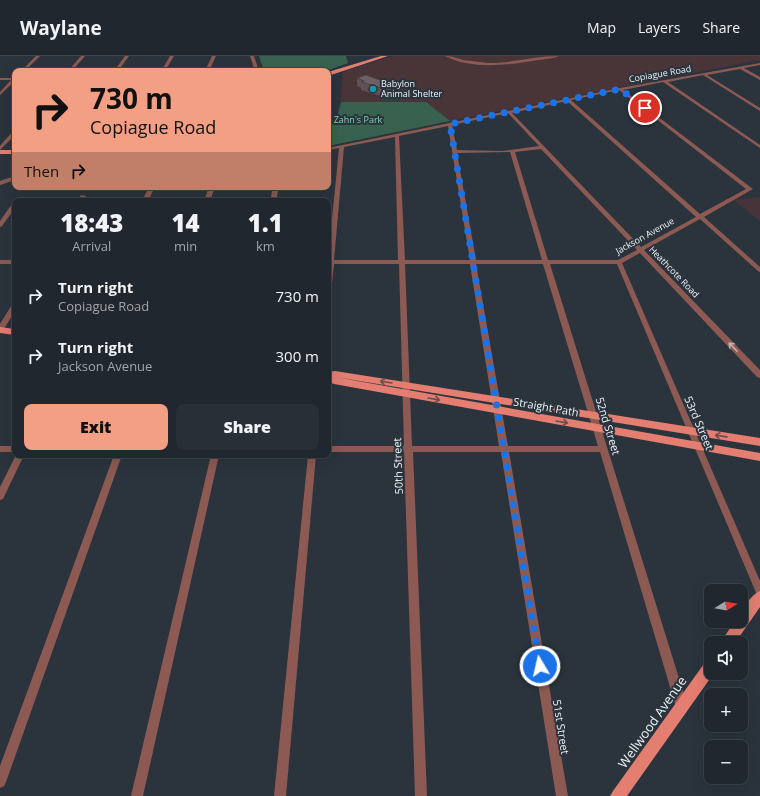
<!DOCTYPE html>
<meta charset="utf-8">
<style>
body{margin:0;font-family:"Open Sans",sans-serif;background:#282f36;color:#f1f3f6;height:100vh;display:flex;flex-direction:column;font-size:15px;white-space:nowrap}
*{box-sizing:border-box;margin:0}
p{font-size:13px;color:#a2a5aa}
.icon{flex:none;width:22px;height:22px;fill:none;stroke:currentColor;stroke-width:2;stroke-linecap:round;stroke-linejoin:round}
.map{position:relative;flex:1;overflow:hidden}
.panel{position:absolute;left:12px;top:142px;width:319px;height:260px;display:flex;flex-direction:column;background:#20272e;border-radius:8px;box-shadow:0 4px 16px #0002,0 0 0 1px #3d444a}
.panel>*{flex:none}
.top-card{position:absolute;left:12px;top:12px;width:319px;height:122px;border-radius:8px;box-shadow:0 4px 16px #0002,0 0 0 1px #3d444a;background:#f39f83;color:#111;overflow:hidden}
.needle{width:26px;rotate:79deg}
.tools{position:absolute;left:704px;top:528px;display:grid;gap:8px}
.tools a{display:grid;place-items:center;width:44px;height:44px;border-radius:8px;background:#20272e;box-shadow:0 4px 16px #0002,0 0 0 1px #3d444a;font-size:20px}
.pin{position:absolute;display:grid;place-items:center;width:34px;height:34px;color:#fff;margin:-17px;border:2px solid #fff;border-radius:50%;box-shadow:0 1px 4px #0007}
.me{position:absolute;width:44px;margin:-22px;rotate:351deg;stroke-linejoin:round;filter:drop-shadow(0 0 3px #0008)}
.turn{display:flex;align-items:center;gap:14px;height:84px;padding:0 12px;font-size:18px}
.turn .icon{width:52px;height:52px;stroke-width:2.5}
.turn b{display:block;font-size:28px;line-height:34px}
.then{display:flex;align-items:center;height:38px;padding:0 12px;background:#0003;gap:8px;font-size:15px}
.eta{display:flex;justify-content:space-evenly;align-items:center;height:68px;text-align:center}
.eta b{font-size:24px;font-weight:800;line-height:28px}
.primary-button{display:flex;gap:8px;margin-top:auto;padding:8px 12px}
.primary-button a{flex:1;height:46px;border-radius:8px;background:#f39f83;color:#111;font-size:16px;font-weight:800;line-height:46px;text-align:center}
.primary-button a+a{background:#282f36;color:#f1f3f6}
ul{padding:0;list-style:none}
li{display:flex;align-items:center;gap:12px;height:60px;padding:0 12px}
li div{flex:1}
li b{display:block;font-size:15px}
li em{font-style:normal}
header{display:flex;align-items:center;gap:24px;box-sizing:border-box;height:56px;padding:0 20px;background:#20272e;border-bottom:1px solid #3d444a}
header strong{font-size:19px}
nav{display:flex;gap:22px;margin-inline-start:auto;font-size:14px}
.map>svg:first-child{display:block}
.industrial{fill:#493437}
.education{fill:#47343b}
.green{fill:#38624f}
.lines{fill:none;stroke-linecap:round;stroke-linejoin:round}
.minor{fill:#8c5a53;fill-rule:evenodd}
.major{fill:#e37e71;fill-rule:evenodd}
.wall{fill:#5e5257}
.shaded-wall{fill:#4c4247}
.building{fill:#6d5f65;stroke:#4c4247}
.oneway{stroke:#c1aeae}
.oneway2{stroke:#6b4e4f}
.route{stroke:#1a73e8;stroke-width:7;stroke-dasharray:0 12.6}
.culture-dot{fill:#0f9aa8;stroke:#2b343d;stroke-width:1.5}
.labels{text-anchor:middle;stroke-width:4;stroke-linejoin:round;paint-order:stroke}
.far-street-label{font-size:9px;fill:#edf2f8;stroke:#2b343d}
.far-poi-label{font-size:9px;fill:#edf2f8;stroke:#2b343d;text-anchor:start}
.far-park-label{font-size:9px;fill:#72ddb0;stroke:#2b343d}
.street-label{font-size:11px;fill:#edf2f8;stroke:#2b343d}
.near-street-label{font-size:13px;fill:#edf2f8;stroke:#2b343d}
</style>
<header>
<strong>Waylane</strong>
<nav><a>Map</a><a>Layers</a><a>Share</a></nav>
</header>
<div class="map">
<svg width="760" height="740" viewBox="0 0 760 740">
<rect width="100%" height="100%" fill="#2b343d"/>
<path class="industrial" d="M392,0H760V4L450,65L426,46H341L342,16Z"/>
<path class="education" d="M760,141V165L734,144Z"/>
<g class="green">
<path d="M259,0H346L348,7L326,15H264Z"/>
<path d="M341,46H426L450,65L328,90V66H336Z"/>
</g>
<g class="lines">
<g class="minor">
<path d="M36,0H40L25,15H21Z"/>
<path d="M81,0H85L72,15H68Z"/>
<path d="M125,0H129L118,15H114Z"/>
<path d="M170,0H174L165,15H161Z"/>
<path d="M212,0H216L209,15H205Z"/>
<path d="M250,0H254L259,15H255Z"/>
<path d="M445,0C452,0 457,2 463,4C471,5 480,6 488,7C512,7 535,0 559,0C553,3 545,3 538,4C510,9 471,14 445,0Z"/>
<path d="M760,7V9L744,12L760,21V24L740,13L707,19L760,52V55L703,19L668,26L760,89V92L663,26L623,34L753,133L704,161L760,211V216L758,215L700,163L644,194L760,314V322L757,321L640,197L622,207L760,525V541L757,539L617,208H550L688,651L686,655L682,657L678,655L676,651L600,396H509L568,740H556L501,396H413L427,740H415L404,396H328V390H404L399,208H334L331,238L328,240V204L339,92L328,94V92L620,32ZM619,34L746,133L700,158L571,44ZM567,45L696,161L641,191L512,57ZM508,57L539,90L502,95L457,94L452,69ZM448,70L470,204H405L399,80ZM395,81L398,204H334L344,91ZM541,93L637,194L618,204H548L515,96ZM510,96L542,204H476L457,97ZM405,208H470L499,390H412ZM476,208H543L598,390H508Z"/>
<path d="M0,22H15V25L0,39V36L11,24H0Z"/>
<path d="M13,75H15V79L0,94V90Z"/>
<path d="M15,120V124L0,129V125Z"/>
<path d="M149,131H155L148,145H142Z"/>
<path d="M209,131H215L210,145H204Z"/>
<path d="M273,131H279L276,145H270Z"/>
<path d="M81,139L86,140L83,145H77Z"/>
<path d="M12,148H15V152L2,170L0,171V165Z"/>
<rect x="0" y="204" width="15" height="4"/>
<path d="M13,247H15V255L2,276H0V268Z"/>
<rect x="0" y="390" width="15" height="6"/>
<path d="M16,399H24L3,443L0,444V431Z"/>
<path d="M114,399H122L6,726L4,730L0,732V710Z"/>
<path d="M211,399H219L143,740H131Z"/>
<path d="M308,399H316L286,740H274Z"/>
</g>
<g class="major">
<path d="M381,0H388L328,20V16Z"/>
<rect x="0" y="94" width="15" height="4"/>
<path d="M0,271L15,273V279L0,277Z"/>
<path d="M335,315L760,382V390L335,321L760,397V405L334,328L328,326V316Z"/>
<path d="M760,535V551L735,587H720L735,565H741C741,555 750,539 760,535Z"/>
<path d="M711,603V617H714L627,740H610L613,735L706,605Z"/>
</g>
</g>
<path class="wall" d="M357,22L393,29V37L385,41L361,34V32L357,30Z"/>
<path class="shaded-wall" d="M393,29V37L385,41V33Z"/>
<path class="building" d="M366,19L393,29L385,33L361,26L364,25L357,22Z"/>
<defs><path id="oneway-shaft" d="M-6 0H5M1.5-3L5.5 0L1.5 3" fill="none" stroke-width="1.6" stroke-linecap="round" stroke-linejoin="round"/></defs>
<use class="oneway" href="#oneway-shaft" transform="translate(733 291) rotate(-134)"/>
<g class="oneway2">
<use href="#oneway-shaft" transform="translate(386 326) rotate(-171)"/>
<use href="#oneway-shaft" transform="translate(434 343) rotate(10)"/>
<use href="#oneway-shaft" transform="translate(562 366) rotate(10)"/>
<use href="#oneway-shaft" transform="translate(721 380) rotate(-172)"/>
</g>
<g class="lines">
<path class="route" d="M540,610L450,68L620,33L645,52"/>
</g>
<circle class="culture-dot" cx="373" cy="33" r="4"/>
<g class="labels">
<g class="far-street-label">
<text transform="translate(660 18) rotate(-10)" y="3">Copiague Road</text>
<text transform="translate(645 180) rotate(-29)" y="3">Jackson Avenue</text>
<text transform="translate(674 216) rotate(46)" y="3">Heathcote Road</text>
</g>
<g class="far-poi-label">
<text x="381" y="31">Babylon<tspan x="381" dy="10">Animal Shelter</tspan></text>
</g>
<g class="far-park-label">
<text x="358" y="67">Zahn's Park</text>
</g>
<g class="street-label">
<text transform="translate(546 351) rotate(10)" y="4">Straight Path</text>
<text transform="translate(699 367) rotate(67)" y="4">53rd Street</text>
<text transform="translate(608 370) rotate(73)" y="4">52nd Street</text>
<text transform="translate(398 410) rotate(-92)" y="4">50th Street</text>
<text transform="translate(561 671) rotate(81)" y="4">51st Street</text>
</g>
<g class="near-street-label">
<text transform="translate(652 666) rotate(-55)" y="5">Wellwood Avenue</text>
</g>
</g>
</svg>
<div class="tools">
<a><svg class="needle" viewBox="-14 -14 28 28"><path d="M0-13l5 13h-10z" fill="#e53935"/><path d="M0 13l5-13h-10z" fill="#a2a5aa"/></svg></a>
<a><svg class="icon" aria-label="sound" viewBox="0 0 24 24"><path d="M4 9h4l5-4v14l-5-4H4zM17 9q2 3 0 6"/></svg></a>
<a>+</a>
<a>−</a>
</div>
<div class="pin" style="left:645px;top:52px;background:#d93025"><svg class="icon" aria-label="arrive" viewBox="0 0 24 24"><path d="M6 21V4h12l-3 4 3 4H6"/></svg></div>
<svg class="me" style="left:540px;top:610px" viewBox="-20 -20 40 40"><circle r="17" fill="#1a73e8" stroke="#fff" stroke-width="3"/><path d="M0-11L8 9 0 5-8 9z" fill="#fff"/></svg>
<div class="top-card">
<div class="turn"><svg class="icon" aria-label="right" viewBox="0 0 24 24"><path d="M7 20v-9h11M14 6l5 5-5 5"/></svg><div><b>730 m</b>Copiague Road</div></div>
<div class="then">Then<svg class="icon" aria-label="right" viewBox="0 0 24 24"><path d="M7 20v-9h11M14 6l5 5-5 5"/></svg></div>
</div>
<section class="panel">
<div class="eta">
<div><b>18:43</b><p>Arrival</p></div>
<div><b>14</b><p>min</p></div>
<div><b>1.1</b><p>km</p></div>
</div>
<ul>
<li><svg class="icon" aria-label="right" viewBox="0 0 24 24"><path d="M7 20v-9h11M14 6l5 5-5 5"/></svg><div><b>Turn right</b><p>Copiague Road</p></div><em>730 m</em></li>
<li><svg class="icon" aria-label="right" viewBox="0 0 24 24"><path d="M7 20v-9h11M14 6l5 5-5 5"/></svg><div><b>Turn right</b><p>Jackson Avenue</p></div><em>300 m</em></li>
</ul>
<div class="primary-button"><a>Exit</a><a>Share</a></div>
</section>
</div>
